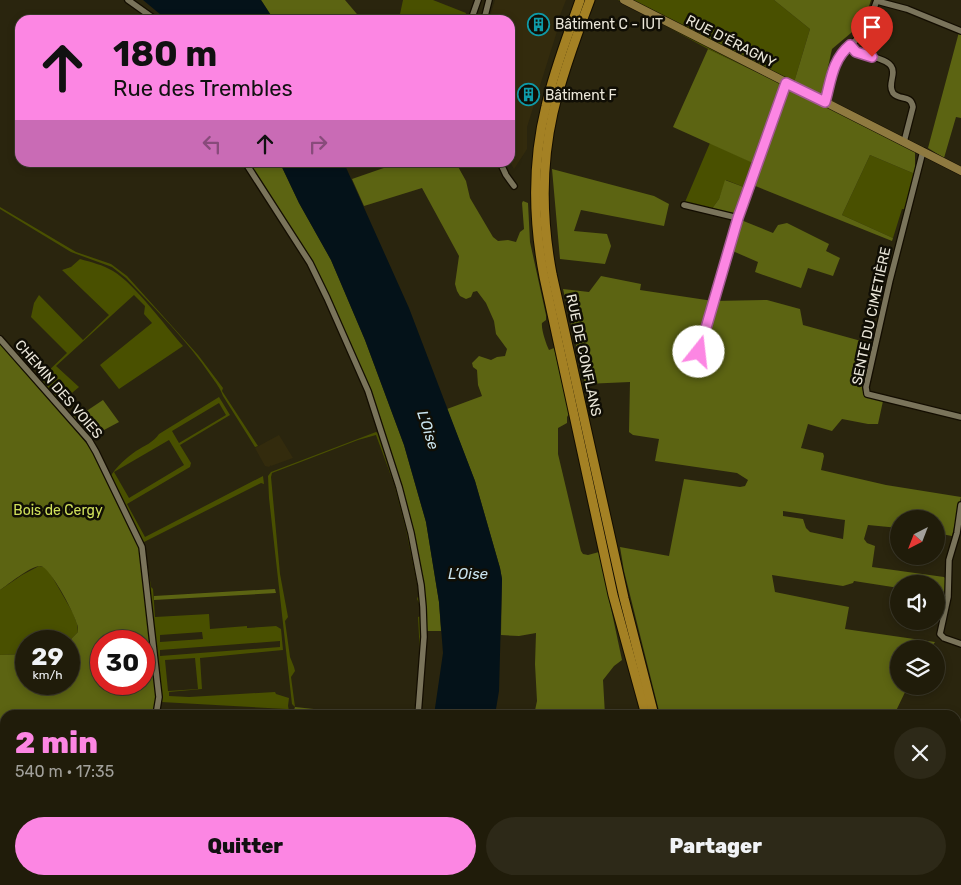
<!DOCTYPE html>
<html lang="fr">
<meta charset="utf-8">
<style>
body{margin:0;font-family:Rubik,sans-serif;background:#2d2918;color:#f1f3f6;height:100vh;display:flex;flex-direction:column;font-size:19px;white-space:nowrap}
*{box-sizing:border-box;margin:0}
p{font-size:16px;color:#a2a19c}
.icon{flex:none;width:28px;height:28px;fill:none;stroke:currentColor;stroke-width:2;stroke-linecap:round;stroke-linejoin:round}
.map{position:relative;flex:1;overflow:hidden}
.sheet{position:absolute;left:0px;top:710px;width:961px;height:175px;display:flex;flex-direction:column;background:#201c0a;border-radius:15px 15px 0 0;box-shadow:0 2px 8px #0003,0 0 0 1px #3d3a2b}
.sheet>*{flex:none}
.top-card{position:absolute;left:15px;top:15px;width:500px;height:152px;border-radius:15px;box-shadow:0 2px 8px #0003,0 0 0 1px #3d3a2b;background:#fc86e3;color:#111;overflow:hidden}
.needle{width:32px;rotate:222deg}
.tools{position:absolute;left:890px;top:510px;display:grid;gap:10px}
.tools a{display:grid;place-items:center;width:55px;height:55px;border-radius:50%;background:#201c0a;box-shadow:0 2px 8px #0003,0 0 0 1px #3d3a2b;font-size:25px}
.speed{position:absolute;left:15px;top:630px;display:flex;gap:10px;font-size:25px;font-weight:700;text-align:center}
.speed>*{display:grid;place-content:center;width:65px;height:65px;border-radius:50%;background:#201c0a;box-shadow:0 2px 8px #0003,0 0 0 1px #3d3a2b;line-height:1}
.speed small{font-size:12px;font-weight:400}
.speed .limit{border:8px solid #d22;background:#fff;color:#111}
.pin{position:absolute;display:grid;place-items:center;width:42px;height:42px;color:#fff;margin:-51px -21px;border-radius:50% 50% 50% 0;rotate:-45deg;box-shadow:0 0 5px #0007}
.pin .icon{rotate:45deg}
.me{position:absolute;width:55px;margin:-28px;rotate:16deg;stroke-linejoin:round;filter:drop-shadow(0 0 4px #0008)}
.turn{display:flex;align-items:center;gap:18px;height:105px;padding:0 15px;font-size:22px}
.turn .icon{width:65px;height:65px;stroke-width:2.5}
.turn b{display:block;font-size:35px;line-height:42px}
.lanes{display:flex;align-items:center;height:48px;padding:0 15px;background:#0003;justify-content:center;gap:25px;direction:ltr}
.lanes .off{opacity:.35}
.round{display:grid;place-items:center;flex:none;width:52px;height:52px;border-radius:26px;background:#2d2918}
.headline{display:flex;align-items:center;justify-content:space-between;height:85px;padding:0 15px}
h1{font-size:30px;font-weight:800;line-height:38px;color:#fc86e3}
.action{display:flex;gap:10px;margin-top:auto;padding:10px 15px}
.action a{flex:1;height:58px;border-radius:30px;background:#fc86e3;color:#111;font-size:20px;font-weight:800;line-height:58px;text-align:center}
.action a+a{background:#2d2918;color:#f1f3f6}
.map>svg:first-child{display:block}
.built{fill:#332b0d}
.green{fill:#495000;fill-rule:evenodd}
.forest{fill:#5c6412;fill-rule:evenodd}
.water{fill:#041219}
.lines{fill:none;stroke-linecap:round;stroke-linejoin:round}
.street-casing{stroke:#130d00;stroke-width:8}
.secondary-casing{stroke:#130d00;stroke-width:9}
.primary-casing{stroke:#130d00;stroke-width:11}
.street{stroke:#7a745b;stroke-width:5.5}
.secondary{stroke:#8f7a40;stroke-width:8}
.primary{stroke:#a48124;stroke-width:9}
.route-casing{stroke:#a45794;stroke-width:12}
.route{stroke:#fc86e3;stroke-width:9}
.labels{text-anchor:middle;stroke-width:5;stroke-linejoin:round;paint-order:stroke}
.poi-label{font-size:14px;fill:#ebe7da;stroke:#100e05;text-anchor:start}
.street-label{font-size:14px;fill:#ebe7da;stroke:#100e05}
.park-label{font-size:14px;fill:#d0e05b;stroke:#100e05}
.water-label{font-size:15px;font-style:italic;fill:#cae4ef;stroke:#100e05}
</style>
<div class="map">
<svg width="961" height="885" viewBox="0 0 961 885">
<rect width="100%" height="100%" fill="#2a250e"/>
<g class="built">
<path d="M495,0H566L557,23L559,25L527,127V149L514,169L510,162V20H489Z"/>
<path d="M279,435L293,458L271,466V465L269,467L265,466L255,448Z"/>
</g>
<g class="green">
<path d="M403,0H433L466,13L464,20H396L400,14Z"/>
<path d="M618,0H774L810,29L792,89L708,49Z"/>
<path d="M710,143L756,164L753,185L749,189L726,180L719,199L711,210L685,202Z"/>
<path d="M870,155L915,174L911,183L909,198L908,199L906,209H902L893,238L842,215Z"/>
<path d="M0,207L76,252L111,264L127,276L198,355L223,388L222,391L258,446L255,447L223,396C220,388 216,383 211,376C188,341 155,309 126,278L112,267L71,252L0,209Z"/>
<path d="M80,259C91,262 103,265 113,271C135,284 165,326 183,346L119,389L100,365L152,323L144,314L145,306L134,295L56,366L79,387L60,403L39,380L67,353L31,317L34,303L39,295L83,340L109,315L62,270L71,267Z"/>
<path d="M219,397L230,415L180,445L191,463L190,467L127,504L145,537L263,476L264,484L261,483L144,542L151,587L153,589L155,617L209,614L210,629L247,626V628L276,626L281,629L283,650L200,658L202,689L169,692V696L189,697L275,692L276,694L289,698L288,706L290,715H287L286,709L161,702L159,715H158L160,700L110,477C117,466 126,458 136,451C144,446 154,442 159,434ZM219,403L226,415L179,443L172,431ZM169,440L184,465L129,498L114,472ZM202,632L203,639L160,642V635ZM280,641V647L160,656V650ZM195,658L198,689L168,691L165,660Z"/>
<path d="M376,432L380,434L392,471L408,527L422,602V657L416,715H414L420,655L418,617L421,616L420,605L417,599L419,594L406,530L394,484L376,435L358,440L272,473L271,477L280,574L288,617L285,621L290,657L294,667L295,671L291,677L295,707L292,704L269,498L268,476L271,472Z"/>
<path d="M39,566L44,567L50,573L73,613L77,624L78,632L69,641H26V654L0,655V590L22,575Z"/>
<path d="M261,880H319L318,885H264L259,882Z"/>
<path d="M321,880H388L387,885H320Z"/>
</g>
<g class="forest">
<path d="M261,0H345L362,20H274Z"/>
<path d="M774,0H871L864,22L832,49L822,94L915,152V174L870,155L842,215L893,238L892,241L753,185L755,164L673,127L708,49L792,89L810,29Z"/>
<path d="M959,32L961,33V118L956,117L944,158L928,148Z"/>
<path d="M246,163H280L299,203L331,260L365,340L404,445L426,522L439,602L441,631H426L423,588L383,430L371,390L363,377L329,298Z"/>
<path d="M398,163H456L466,181L470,198L493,237L498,241L508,240L516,242L520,232L524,229L522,203L523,201L528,203L530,242L546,315V320L542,323C541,329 546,344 549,350L554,348L569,414L567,417V423L558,428V454L581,551L583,554L588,555L599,552L622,660L614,666L603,680L605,715H534L537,701L535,664L536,633L519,636L501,635L502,579L500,568L475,481L447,409L482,396L478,385L477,370L473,367L472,363L479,356L491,360L497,357L505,356L507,349L496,334L494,321L486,303L477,291L473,292L471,297L466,299L460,296L457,291L455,284L459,256L422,188L364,206L352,179Z"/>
<path d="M552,169L654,196L669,204L664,226L581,210L574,231L607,234L611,246L605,264L560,259Z"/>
<path d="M725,180L749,189L737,218L711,210L719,199Z"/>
<path d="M741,220L773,233L778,225L787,223L829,244L826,251L840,258L833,276L808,268L801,288L755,272L758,262L728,249Z"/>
<path d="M601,276L641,284L640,290L713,301L767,300L800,309L803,325L872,344L862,388L865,397L883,401L878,424H868L842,419L832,431L808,424L801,448L823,453L824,456L821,470L886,485L961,497L952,536L936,533V519H899V528L868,525L864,539L867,543L875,546L872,567L944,577L947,580L946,597L936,594V584H899V588L854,581L853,583L843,586L772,575L775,592L849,607L845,629L935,642L930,649H899V686H908L894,715H660L624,571L620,547L669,556L684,479L740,487L745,486L748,480L737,473L655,461L659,439L633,435L629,432L630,382L585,384L563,289L589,292ZM783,511L845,520L843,539L810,532L806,528L803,519L783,516Z"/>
<path d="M0,343L19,362L92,450L139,538L159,700L157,715H5V871H0V655L26,654V684H69V641L78,632C78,629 78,626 77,624C75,614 49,565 40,566C29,567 9,584 0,590ZM101,641H144V684H101Z"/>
<path d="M103,400L119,422L89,438L73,418V415L76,418Z"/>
<path d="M275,589L276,593L154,600V596Z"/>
<path d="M295,707L361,714H377L416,709L414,715H348L311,712C306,716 300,716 293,713Z"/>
<path d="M956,810L961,812V885H851L850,880H956Z"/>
<path d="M549,880H679L680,882L674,885H549Z"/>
</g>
<g class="water">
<path d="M143,0H261L274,20H167Z"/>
<path d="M280,163H344L409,308L475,481L500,568L502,579L499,691L495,715H434L443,653L439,602L426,522L404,445L365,340L331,260L299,203Z"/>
<path d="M404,880H466L465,885H403Z"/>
</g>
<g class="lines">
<defs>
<g id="street">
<path d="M128,0L156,20"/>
<path d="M877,1L907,9L961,31"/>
<path d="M471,20L478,0"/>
<path d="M484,20L489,0"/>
<path d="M850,45C860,56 885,57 891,66C897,74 887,84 893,93C900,101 911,94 913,107L904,142"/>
<path d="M825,102L838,58L866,30L877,0"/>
<path d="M923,151L890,280L866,387L867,394L961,417"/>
<path d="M245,162L310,263L327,298L368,391L399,487L411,533L421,585L423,607L424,637L418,715"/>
<path d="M500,162L506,175L514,186"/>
<path d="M684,205L738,218"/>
<path d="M0,339L89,440L96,452L142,547L159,697L156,715"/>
<path d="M699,352L738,218L786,83"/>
<path d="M961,505L957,533L949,560L948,597L940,634L944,638L961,644"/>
<path d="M128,880L129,885"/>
<path d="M389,885L390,880"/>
</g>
<path id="secondary" d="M624,0L961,171"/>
<g id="primary">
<path d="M580,0C568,35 554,70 546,106C532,162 533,220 544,277L613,595L646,715"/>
<path d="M590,0C576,37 562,75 553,113C541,166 542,221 552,274L624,598L654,715"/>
<path d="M689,880L691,885"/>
<path d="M698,880L700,885"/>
</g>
</defs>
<use href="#street" class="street-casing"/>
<use href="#secondary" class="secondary-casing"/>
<use href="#primary" class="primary-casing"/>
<use href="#street" class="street"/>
<use href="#secondary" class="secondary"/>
<use href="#primary" class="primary"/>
</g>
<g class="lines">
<defs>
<path id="route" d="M699,352L738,218L786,83L825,102C831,81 832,60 850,45L856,52L872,57"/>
</defs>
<use href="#route" class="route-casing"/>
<use href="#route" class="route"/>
</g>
<defs>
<symbol id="building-ring" viewBox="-11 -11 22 22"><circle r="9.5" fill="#100e05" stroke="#0f9aa8" stroke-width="1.5"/><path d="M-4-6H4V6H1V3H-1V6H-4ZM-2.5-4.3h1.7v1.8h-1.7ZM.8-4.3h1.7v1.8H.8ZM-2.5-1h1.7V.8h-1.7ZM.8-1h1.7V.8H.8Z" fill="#0f9aa8"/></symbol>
</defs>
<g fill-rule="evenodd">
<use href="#building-ring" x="526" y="12" width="25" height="25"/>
<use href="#building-ring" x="516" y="82" width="25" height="25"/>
</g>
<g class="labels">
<g class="poi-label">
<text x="555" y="29">Bâtiment C - IUT</text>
<text x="545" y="100">Bâtiment F</text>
</g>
<g class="street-label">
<text transform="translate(731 41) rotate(27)" y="5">RUE D'ÉRAGNY</text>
<text transform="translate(871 316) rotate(-78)" y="5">SENTE DU CIMETIÈRE</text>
<text transform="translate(584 355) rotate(78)" y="5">RUE DE CONFLANS</text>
<text transform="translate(59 389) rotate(49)" y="5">CHEMIN DES VOIES</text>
</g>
<g class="park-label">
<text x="58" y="515">Bois de Cergy</text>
</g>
<g class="water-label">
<text transform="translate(428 430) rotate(72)" y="5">L'Oise</text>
<text x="468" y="579">L’Oise</text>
</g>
</g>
</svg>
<div class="tools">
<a><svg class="needle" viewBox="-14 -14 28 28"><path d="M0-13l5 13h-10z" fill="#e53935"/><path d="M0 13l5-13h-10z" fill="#a2a19c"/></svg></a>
<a><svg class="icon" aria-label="sound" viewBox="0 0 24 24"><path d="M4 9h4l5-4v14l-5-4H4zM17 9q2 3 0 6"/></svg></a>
<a><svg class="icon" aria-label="layers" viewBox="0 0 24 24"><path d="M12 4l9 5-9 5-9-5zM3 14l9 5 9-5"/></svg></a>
</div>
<div class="speed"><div>29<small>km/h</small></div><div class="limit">30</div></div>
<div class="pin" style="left:872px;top:57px;background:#d93025"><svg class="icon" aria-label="arrive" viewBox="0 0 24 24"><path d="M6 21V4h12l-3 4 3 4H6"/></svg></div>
<svg class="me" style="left:699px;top:352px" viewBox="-20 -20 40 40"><circle r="19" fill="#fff"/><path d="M0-13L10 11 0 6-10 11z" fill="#fc86e3"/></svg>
<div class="top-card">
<div class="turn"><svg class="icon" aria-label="ahead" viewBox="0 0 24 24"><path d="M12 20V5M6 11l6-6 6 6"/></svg><div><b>180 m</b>Rue des Trembles</div></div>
<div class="lanes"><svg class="icon off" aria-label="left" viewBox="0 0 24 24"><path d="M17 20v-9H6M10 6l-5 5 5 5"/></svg><svg class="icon" aria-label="ahead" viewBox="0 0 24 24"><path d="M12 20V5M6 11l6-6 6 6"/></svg><svg class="icon off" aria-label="right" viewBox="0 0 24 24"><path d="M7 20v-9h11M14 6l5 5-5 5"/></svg></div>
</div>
<section class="sheet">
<div class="headline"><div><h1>2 min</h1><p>540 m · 17:35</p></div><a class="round"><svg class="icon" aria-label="close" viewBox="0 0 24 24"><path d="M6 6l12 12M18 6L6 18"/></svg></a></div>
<div class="action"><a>Quitter</a><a>Partager</a></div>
</section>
</div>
